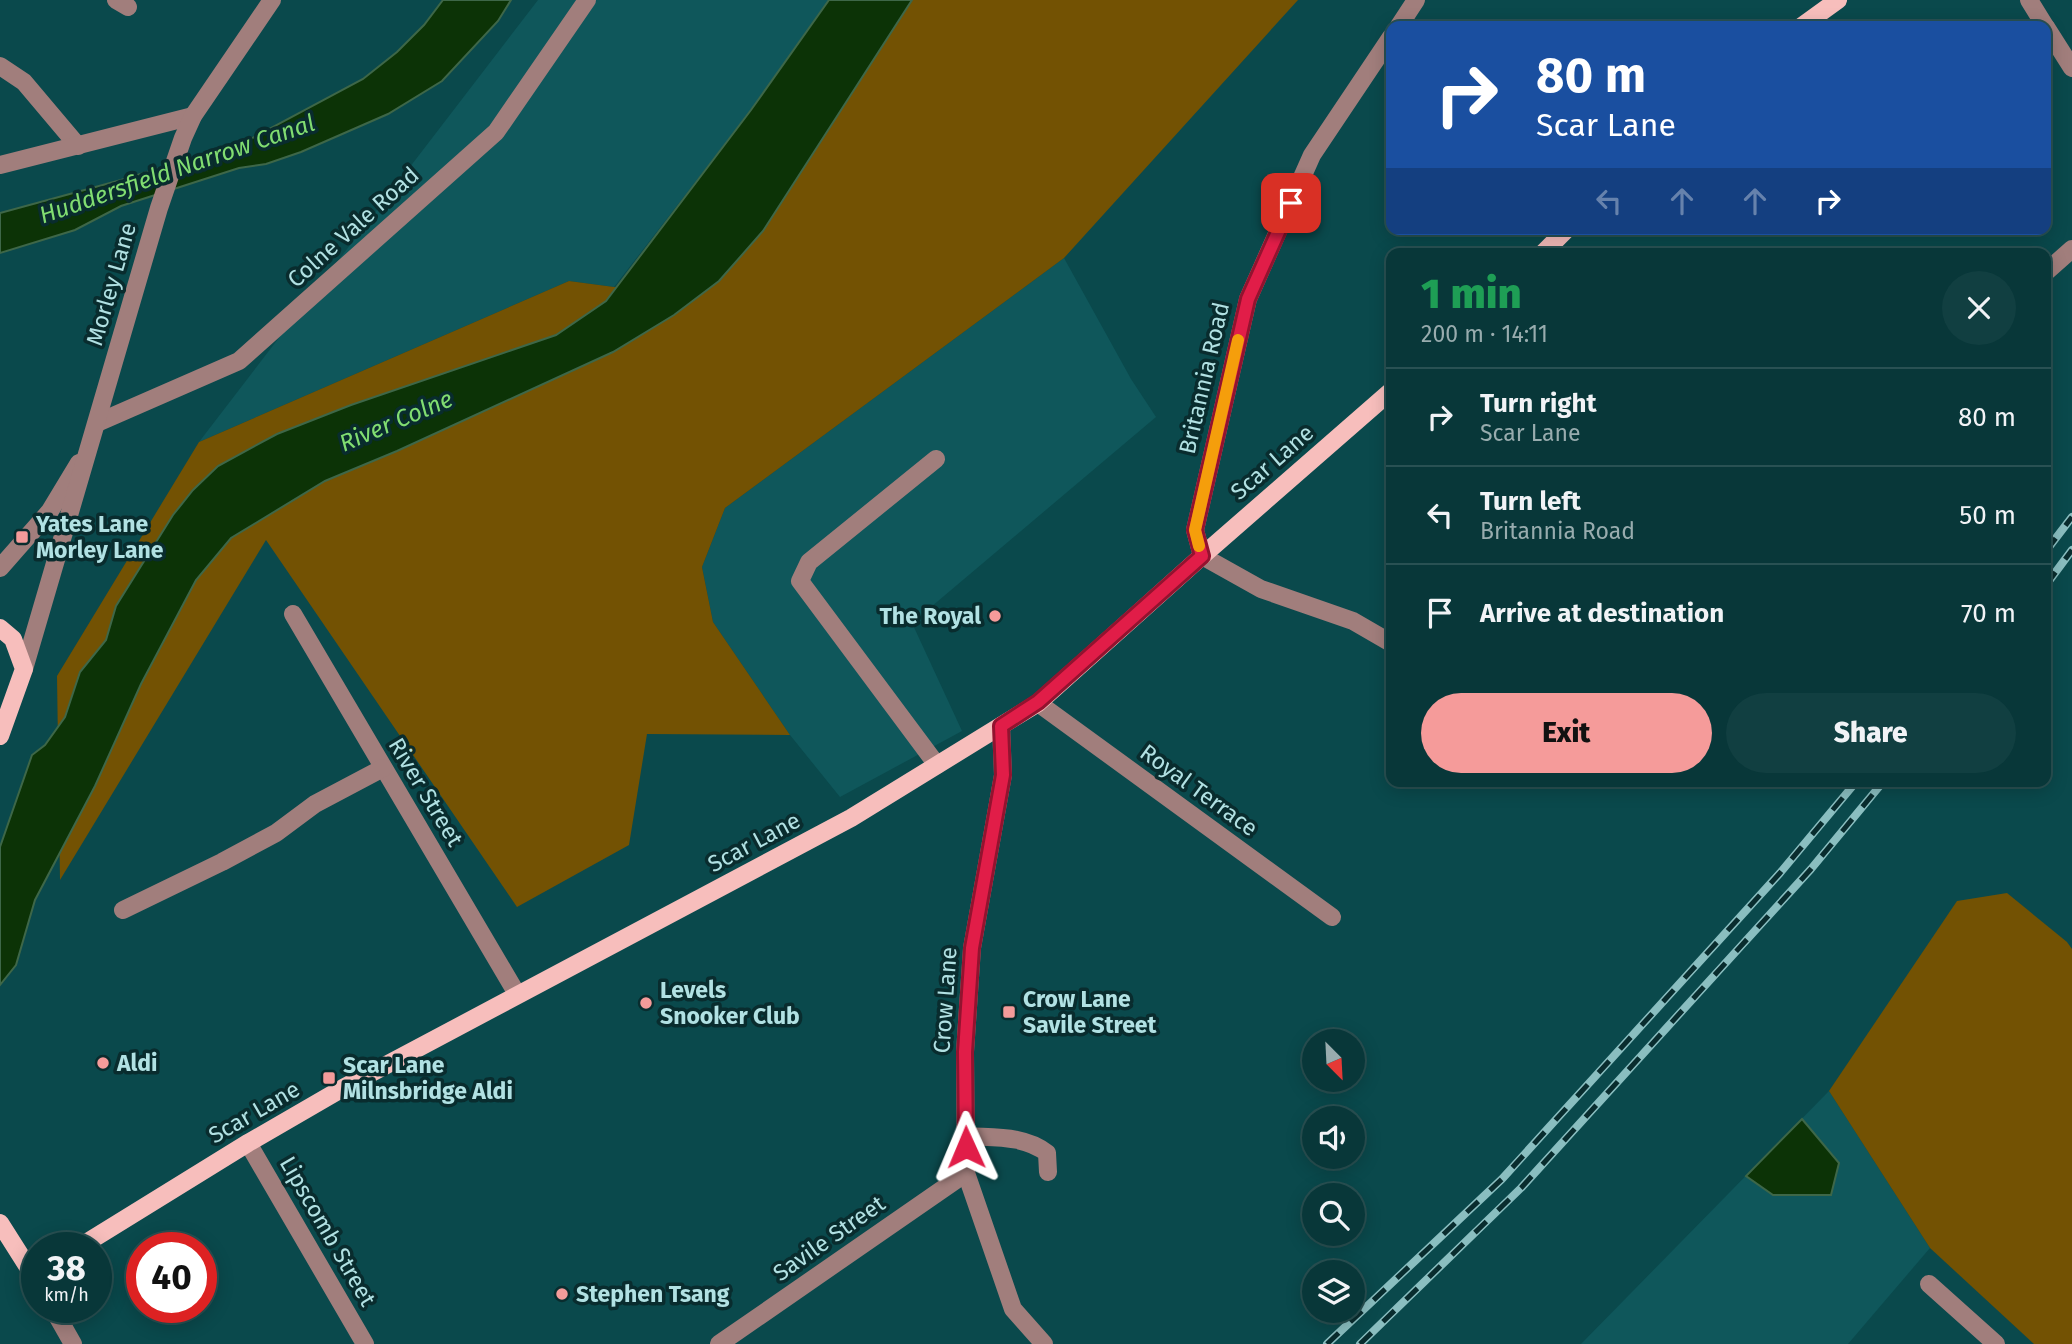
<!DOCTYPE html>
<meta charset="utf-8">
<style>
body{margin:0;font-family:"Fira Sans",sans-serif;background:#113f41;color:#f1f3f6;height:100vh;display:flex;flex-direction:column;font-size:26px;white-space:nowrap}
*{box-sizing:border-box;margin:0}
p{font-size:23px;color:#98acae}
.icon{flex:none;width:38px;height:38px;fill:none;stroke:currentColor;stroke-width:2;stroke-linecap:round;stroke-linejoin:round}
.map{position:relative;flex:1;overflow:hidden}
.details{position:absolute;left:1386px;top:248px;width:665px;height:539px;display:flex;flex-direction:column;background:#083739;border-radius:14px;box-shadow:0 4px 18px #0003,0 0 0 2px #295153}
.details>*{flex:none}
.guide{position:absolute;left:1386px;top:21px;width:665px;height:214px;border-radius:14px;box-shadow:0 4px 18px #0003,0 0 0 2px #295153;background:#1a4fa0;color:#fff;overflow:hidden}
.needle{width:46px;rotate:156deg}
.buttons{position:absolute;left:1302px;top:1029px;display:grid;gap:14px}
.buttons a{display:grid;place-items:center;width:63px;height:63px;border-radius:50%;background:#083739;box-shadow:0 4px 18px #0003,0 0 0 2px #295153;font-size:35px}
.speed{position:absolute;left:21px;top:1232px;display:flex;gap:14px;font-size:35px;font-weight:700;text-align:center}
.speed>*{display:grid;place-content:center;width:91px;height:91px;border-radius:50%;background:#083739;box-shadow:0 4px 18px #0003,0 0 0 2px #295153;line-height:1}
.speed small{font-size:18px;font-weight:400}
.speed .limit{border:10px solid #d22;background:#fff;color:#111}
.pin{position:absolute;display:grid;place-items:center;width:60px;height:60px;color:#fff;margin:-30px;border-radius:14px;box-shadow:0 4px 10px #0006}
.me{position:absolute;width:77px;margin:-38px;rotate:359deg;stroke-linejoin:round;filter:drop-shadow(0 0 5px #0008)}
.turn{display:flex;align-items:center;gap:24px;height:147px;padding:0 35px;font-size:32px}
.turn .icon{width:91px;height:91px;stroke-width:2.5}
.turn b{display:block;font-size:49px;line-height:60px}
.lanes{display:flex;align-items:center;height:66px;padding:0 35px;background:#0003;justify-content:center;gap:35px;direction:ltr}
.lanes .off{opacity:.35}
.round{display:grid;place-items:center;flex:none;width:74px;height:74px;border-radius:37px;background:#113f41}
.headline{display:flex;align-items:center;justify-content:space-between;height:119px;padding:0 35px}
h1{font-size:42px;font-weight:800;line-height:52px;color:#1e9e55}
.primary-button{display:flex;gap:14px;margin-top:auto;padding:14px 35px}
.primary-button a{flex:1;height:80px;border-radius:42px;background:#f59b9a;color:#111;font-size:28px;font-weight:800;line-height:80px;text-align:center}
.primary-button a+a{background:#113f41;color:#f1f3f6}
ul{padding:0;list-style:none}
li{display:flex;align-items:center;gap:21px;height:98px;padding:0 35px;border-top:2px solid #295153}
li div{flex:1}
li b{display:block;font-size:26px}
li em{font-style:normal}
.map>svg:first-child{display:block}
.built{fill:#0f575b}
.green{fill:#735203}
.water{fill:#0c3306;stroke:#3e6748;stroke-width:2}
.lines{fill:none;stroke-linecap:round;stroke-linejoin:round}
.minor{stroke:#a17e7c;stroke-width:18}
.major{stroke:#f7bebc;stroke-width:18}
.rail-casing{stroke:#8abec0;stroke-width:8}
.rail{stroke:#092c2e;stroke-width:5;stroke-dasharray:16;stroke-linecap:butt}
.route-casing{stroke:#92132f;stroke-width:18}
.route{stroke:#e11d48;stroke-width:12}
.slow{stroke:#f59e0b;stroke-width:12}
.poi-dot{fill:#f59b9a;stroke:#092c2e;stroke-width:2.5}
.labels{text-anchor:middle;stroke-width:7;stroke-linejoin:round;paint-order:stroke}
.street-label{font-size:23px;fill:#b1e1e3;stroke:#092c2e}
.poi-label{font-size:23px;font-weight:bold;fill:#b1e1e3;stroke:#092c2e;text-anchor:start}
.water-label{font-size:24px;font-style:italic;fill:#81dd71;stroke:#092c2e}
</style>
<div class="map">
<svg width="2072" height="1344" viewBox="0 0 2072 1344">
<rect width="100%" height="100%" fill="#0a494c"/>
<g class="built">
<path d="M538,0H829L751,110L614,287L569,281L199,442Z"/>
<path d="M1064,258L1131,379L1156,417L912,623L962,731L840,797L790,735L713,622L702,567L725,508Z"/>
<path d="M1829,1091L1930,1248L1848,1344H1581Z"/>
</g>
<g class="green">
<path d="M912,0H1298L1064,258L725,508L702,567L713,622L790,735L647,734L629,845L517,907L266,540L60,880L57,676L199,442L569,281L614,287L719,281L763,231Z"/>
<path d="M2007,893L2067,942L2072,949V1344H2034L1930,1248L1829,1091L1957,901Z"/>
</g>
<g class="water">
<path d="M443,0H511L498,21L442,81L388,114L301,152L266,164L239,168L121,206L75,230L0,253V213L121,180L245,142L363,79L397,52L424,25Z"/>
<path d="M829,0H912L763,231L719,281L674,315L613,352L397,451L325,481L231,538L196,580L141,684L95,786L35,900L16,965L0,985V847L32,755L45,745L65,717L80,672L106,640L116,606L173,515L193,490L218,466L277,434L351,405L556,335L606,301L751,110Z"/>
<path d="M1802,1119L1839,1163L1831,1195H1773L1746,1176Z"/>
</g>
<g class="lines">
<g class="minor">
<path d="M116,0L128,7"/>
<path d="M2029,0L2045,26"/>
<path d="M1399,26L1416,0"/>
<path d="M2046,27L2072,68"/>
<path d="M1391,37L1312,155L1248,299L1195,530L1202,556L1261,589L1353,621L1391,643"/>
<path d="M0,66L24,82L78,146"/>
<path d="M0,165L193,116"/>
<path d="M2046,272L2072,249"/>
<path d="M97,423L239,361L496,132L587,0"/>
<path d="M936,459L809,562L800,581L937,765"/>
<path d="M0,568L50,511L79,463"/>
<path d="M293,614L517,994"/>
<path d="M24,669L159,208L183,138L193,116L272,0"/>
<path d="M1038,703L1332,917"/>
<path d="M1001,726L1003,775L972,948L965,1052L966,1173L1013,1309L1044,1344"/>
<path d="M123,910L222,862L276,833L315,804L383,768"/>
<path d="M966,1136C994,1138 1024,1135 1047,1153L1048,1172"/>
<path d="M248,1143L365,1344"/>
<path d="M1929,1284L1996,1344"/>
<path d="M52,1307L73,1344"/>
<path d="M719,1344L966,1173"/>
</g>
<g class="major">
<path d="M1802,26L1838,0"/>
<path d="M1542,254L1567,229"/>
<path d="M0,628L13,639L24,669L0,736"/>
<path d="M0,1223L33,1275L37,1273"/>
<path d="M78,1248L248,1143L343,1088L851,818L1038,703L1202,556L1391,391"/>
</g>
<defs>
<g id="rail">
<path d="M2046,551L2072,517"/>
<path d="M2046,585L2072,550"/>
<path d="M1327,1344L1502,1179L1780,873L1856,782"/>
<path d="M1360,1344L1521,1188L1811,869L1883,782"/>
</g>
</defs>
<use href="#rail" class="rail-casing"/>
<use href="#rail" class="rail"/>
</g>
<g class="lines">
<defs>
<path id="route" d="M966,1147L965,1052L972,948L1003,775L1001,726L1038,702L1202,556L1195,530L1248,299L1291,203"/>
</defs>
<use href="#route" class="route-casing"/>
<use href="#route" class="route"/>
<path class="slow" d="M1199,546L1195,530L1238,340"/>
</g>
<g class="poi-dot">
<rect x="15" y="530" width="14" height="14" rx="3.5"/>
<circle cx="995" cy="616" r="7"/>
<circle cx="646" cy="1003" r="7"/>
<rect x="1002" y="1005" width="14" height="14" rx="3.5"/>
<circle cx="103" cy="1063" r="7"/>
<rect x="322" y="1071" width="14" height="14" rx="3.5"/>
<circle cx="562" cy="1294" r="7"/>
</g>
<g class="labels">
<g class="street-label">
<text transform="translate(353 227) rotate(-42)" y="8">Colne Vale Road</text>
<text transform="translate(111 284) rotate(-74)" y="8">Morley Lane</text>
<text transform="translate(1204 378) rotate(-77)" y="8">Britannia Road</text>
<text transform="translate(1272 462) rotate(-41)" y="8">Scar Lane</text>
<text transform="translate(1199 790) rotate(36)" y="8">Royal Terrace</text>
<text transform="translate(426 792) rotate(59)" y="8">River Street</text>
<text transform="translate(754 842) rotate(-28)" y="8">Scar Lane</text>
<text transform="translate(945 1000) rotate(-86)" y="8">Crow Lane</text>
<text transform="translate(254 1112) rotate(-30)" y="8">Scar Lane</text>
<text transform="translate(328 1231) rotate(60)" y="8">Lipscomb Street</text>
<text transform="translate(829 1238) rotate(-35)" y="8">Savile Street</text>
</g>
<g class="poi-label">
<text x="36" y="532">Yates Lane<tspan x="36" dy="26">Morley Lane</tspan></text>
<text x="981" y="624" text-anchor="end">The Royal</text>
<text x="660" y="998">Levels<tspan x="660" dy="26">Snooker Club</tspan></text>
<text x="1023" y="1007">Crow Lane<tspan x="1023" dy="26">Savile Street</tspan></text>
<text x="117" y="1071">Aldi</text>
<text x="343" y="1073">Scar Lane<tspan x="343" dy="26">Milnsbridge Aldi</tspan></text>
<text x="576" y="1302">Stephen Tsang</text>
</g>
<g class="water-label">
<text transform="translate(177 169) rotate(-19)" y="8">Huddersfield Narrow Canal</text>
<text transform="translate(396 421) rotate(-23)" y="8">River Colne</text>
</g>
</g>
</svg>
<div class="buttons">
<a><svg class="needle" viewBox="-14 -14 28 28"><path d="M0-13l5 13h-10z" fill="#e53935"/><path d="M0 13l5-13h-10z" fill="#98acae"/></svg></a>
<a><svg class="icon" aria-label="sound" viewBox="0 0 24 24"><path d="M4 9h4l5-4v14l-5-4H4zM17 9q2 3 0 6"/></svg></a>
<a><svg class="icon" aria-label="search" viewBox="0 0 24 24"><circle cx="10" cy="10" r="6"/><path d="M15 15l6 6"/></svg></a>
<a><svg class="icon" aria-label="layers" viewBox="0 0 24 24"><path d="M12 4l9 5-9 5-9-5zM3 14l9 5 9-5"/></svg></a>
</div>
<div class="speed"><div>38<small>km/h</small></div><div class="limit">40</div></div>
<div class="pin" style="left:1291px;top:203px;background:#d93025"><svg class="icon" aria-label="arrive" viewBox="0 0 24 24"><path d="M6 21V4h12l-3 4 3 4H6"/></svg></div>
<svg class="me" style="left:966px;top:1147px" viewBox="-20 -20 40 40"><path d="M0-17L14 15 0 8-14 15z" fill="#e11d48" stroke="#fff" stroke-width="4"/></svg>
<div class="guide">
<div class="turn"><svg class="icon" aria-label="right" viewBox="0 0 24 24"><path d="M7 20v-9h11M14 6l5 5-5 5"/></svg><div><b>80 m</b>Scar Lane</div></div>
<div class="lanes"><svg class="icon off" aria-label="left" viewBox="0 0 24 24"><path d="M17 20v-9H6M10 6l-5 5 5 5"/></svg><svg class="icon off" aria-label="ahead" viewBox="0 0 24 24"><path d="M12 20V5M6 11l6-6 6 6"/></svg><svg class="icon off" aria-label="ahead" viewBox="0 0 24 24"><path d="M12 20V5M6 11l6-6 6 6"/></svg><svg class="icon" aria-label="right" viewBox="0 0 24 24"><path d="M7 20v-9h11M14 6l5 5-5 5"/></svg></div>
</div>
<section class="details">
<div class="headline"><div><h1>1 min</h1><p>200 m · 14:11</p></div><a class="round"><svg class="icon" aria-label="close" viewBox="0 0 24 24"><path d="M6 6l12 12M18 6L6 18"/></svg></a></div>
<ul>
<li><svg class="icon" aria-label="right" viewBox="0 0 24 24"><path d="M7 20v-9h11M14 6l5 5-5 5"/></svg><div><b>Turn right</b><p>Scar Lane</p></div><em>80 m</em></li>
<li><svg class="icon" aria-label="left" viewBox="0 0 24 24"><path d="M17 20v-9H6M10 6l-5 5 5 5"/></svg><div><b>Turn left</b><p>Britannia Road</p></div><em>50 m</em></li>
<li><svg class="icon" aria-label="arrive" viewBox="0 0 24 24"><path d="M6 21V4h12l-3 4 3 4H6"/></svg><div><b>Arrive at destination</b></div><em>70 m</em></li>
</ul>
<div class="primary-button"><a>Exit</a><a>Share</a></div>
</section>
</div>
